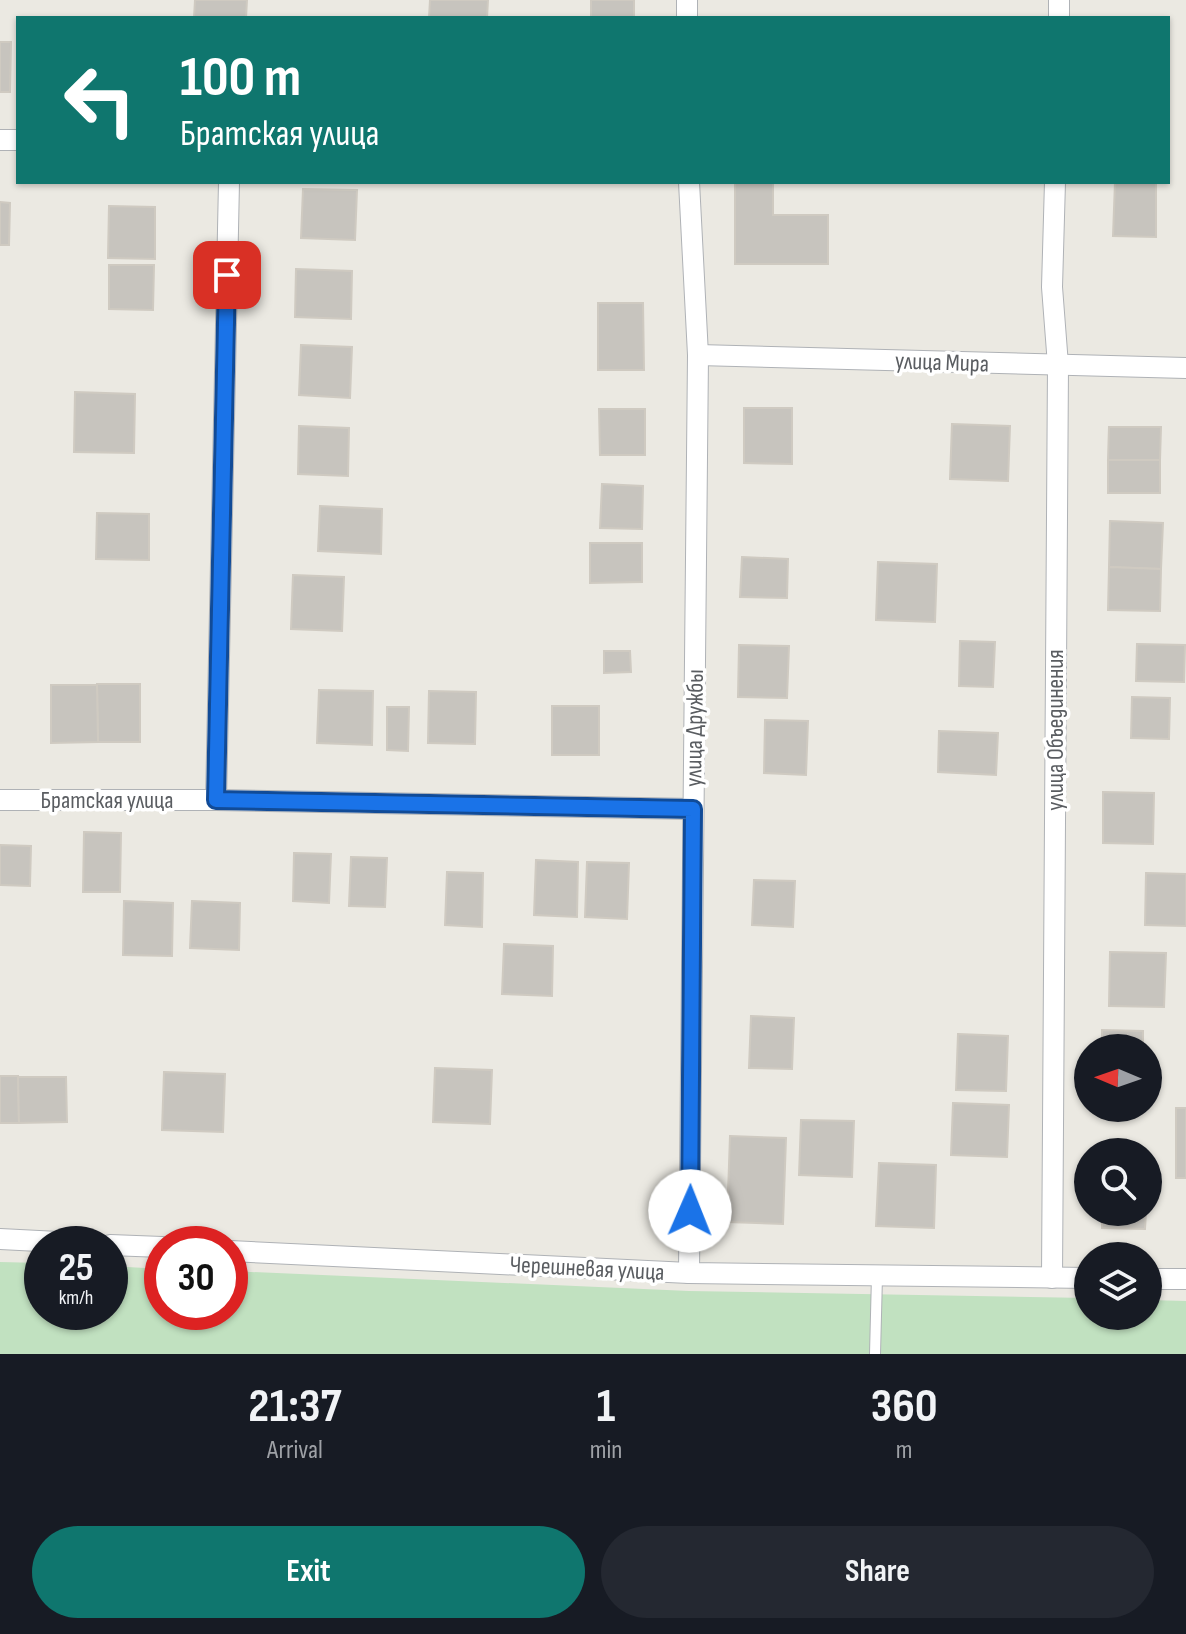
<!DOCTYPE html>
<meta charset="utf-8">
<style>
body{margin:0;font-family:"Sofia Sans Condensed",sans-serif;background:#242831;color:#f1f3f6;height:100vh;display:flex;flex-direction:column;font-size:30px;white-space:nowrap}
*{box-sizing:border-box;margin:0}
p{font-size:26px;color:#9ea1a6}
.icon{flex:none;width:44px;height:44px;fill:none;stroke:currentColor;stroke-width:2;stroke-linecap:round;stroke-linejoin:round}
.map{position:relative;height:1354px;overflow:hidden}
.details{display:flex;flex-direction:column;background:#171b24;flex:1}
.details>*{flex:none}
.top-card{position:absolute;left:16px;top:16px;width:1154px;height:168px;border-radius:0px;box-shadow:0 2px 6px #0004;background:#0f766e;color:#fff;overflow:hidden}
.needle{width:52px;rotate:272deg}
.controls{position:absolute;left:1074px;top:1034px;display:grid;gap:16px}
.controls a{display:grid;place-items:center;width:88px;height:88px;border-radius:50%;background:#171b24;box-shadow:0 2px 6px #0004;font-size:40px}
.speed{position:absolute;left:24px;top:1226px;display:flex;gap:16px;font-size:40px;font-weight:700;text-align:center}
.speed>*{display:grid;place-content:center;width:104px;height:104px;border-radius:50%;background:#171b24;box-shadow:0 2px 6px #0004;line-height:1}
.speed small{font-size:20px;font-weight:400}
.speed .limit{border:12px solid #d22;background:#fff;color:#111}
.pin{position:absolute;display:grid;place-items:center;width:68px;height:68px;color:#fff;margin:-34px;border-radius:16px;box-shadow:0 4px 12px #0006}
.me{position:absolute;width:88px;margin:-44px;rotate:1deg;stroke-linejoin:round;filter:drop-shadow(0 0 6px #0008)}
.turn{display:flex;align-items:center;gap:28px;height:168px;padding:0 32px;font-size:36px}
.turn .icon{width:104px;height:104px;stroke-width:2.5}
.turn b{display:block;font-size:56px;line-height:68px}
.eta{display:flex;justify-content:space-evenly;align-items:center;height:136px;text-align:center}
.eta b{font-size:48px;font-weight:700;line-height:56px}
.action{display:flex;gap:16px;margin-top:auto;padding:16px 32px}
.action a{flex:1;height:92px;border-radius:48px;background:#0f766e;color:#fff;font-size:32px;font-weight:700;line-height:92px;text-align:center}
.action a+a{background:#242831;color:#f1f3f6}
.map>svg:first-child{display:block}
.green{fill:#c1e1c0}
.building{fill:#c7c4be;stroke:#cfcac1;stroke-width:2}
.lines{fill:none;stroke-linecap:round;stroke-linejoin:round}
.service-casing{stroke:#afb2b6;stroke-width:12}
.minor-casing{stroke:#afb2b6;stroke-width:22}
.service{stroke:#fff;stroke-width:10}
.minor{stroke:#fff;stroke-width:20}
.route-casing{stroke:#114b97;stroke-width:20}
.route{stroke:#1a73e8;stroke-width:14}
.labels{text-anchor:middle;stroke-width:7;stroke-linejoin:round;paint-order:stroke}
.street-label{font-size:24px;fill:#5a5d61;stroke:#fff}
</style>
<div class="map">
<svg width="1186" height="1354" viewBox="0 0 1186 1354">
<rect width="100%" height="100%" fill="#ebe9e2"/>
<path class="green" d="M0,1262L42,1263V1312H110V1266L162,1269V1312H230V1271L689,1291L1088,1298V1316H1148V1300L1186,1301V1354H0Z"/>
<g class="building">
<path d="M195,0H247L246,18H194Z"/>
<path d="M430,0H488L487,18H429Z"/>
<rect x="591" y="0" width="43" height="17"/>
<path d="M0,42H11L10,92H0Z"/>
<path d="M735,182H773V215H828V264H735Z"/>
<path d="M1115,182H1156V237L1113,236Z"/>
<path d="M303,189L357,190L355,240L301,238Z"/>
<path d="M0,202L10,203L9,245H0Z"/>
<path d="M109,206L155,207V259L108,258Z"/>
<path d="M109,265H154L153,310L109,309Z"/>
<path d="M296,269L352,271L351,319L295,317Z"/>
<path d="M598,303H643L644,370H598Z"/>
<path d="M301,345L352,347L350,398L299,395Z"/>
<path d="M75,392L135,394L134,453L74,452Z"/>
<path d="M744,408H792V464L744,463Z"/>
<path d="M599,409H645V455H600Z"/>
<path d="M952,424L1010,426L1008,481L950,479Z"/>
<path d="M299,426L349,428L348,476L298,474Z"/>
<path d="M1109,427H1161L1160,460H1108Z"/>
<rect x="1108" y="460" width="52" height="33"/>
<path d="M602,484L643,486L642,529L600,528Z"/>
<path d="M320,506L382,509L381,554L318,551Z"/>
<path d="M97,513L149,514V560L96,559Z"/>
<path d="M1110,521L1163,523L1161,569L1109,567Z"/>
<path d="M590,543H642V582L590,583Z"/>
<path d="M742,557L788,559L787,598L740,597Z"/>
<path d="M878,562L937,564L935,622L876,620Z"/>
<path d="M1109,567L1161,569L1160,611L1108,610Z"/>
<path d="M293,575L344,577L342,631L291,629Z"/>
<path d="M960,641L995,642L993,687L959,686Z"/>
<path d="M1137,644L1185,645L1184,682L1136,681Z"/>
<path d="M739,645L789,646L787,698L738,697Z"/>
<path d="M604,651H630L631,672L604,673Z"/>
<path d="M140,684V742H98L97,684Z"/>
<path d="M51,685H97L98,742L51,743Z"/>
<path d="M319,690L373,691L372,745L317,743Z"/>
<path d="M429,691L476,692L475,744L428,743Z"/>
<path d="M1132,697L1170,698L1169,739L1131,738Z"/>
<rect x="552" y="706" width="47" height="49"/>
<path d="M387,707H409L408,751L387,750Z"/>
<path d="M765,720L808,721L806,775L764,773Z"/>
<path d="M939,731L998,733L996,775L938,772Z"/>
<path d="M1103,792L1154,793L1153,844L1103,843Z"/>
<path d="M84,832L121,833L120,892H83Z"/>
<path d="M0,845L31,846L30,886L0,885Z"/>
<path d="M294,853L331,854L329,903L293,901Z"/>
<path d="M351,857L387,858L385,907L349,906Z"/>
<path d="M536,860L578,862L577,917L534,915Z"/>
<path d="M587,862L629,863L627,919L585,917Z"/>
<path d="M447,872L483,873L482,927L445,925Z"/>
<path d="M1146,873L1186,874V926L1145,925Z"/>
<path d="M754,880L795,881L793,927L752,925Z"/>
<path d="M124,901L173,903L172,956L123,955Z"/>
<path d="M192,901L240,903L239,950L190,948Z"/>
<path d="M504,944L553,946L552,996L502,994Z"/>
<path d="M1110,952L1166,953L1164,1007L1109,1006Z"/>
<path d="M751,1016L794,1018L792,1069L749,1068Z"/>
<path d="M1102,1030L1143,1031V1048H1102Z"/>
<path d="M958,1034L1008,1036L1006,1091L956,1090Z"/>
<path d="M435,1068L492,1070L490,1124L433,1122Z"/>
<path d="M164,1072L225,1074L223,1132L162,1130Z"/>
<path d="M0,1076H18L19,1123H0Z"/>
<path d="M18,1077H66L67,1122L19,1123Z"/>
<path d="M953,1103L1009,1105L1007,1157L951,1155Z"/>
<rect x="1176" y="1108" width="10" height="70"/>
<path d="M801,1120L854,1121L852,1177L799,1175Z"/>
<path d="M730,1136L786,1138L783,1224L727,1222Z"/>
<path d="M879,1163L936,1165L934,1228L876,1226Z"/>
<path d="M1102,1212H1146L1145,1229L1102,1228Z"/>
</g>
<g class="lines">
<defs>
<path id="service" d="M875,1354L877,1276"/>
<g id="minor">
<path d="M687,0V18"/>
<path d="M1059,18V0"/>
<path d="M0,140H18"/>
<path d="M689,182L698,355L689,1273"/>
<path d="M698,355L1186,368"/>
<path d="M0,800H216L693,809"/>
<path d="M216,800L229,182"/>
<path d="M0,1239L97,1244"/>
<path d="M110,1245L162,1247"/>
<path d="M230,1251L689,1273L1088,1278"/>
<path d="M1052,1278L1058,365L1052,287L1055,182"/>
<path d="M1148,1279H1186"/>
</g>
</defs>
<use href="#service" class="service-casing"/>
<use href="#minor" class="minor-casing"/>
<use href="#service" class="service"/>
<use href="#minor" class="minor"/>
</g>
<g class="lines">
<defs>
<path id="route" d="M227,275L216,800L693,809L690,1211"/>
</defs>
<use href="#route" class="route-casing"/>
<use href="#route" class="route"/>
</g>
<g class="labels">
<g class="street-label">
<text transform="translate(942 362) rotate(2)" y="8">улица Мира</text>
<text transform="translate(694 728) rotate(-89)" y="8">улица Дружбы</text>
<text transform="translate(1055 730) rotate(-90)" y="8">улица Объединения</text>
<text x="107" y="808">Братская улица</text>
<text transform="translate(587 1268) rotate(3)" y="8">Черешневая улица</text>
</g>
</g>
</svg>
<div class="controls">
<a><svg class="needle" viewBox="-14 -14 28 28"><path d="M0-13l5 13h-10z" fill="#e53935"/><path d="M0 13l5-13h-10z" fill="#9ea1a6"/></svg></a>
<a><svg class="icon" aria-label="search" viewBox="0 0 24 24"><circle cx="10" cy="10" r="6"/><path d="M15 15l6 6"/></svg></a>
<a><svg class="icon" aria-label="layers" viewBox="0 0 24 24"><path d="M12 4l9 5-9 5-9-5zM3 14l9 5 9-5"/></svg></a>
</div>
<div class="speed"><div>25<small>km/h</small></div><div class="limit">30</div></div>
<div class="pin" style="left:227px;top:275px;background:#d93025"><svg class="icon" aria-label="arrive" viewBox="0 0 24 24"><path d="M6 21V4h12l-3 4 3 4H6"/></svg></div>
<svg class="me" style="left:690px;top:1211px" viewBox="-20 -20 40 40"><circle r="19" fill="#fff"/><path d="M0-13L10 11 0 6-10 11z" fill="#1a73e8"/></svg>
<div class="top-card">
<div class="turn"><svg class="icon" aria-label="left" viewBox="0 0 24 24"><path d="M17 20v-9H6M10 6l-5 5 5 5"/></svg><div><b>100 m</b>Братская улица</div></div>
</div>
</div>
<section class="details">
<div class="eta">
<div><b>21:37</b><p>Arrival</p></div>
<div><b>1</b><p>min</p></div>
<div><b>360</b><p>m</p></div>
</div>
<div class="action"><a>Exit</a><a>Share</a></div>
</section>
